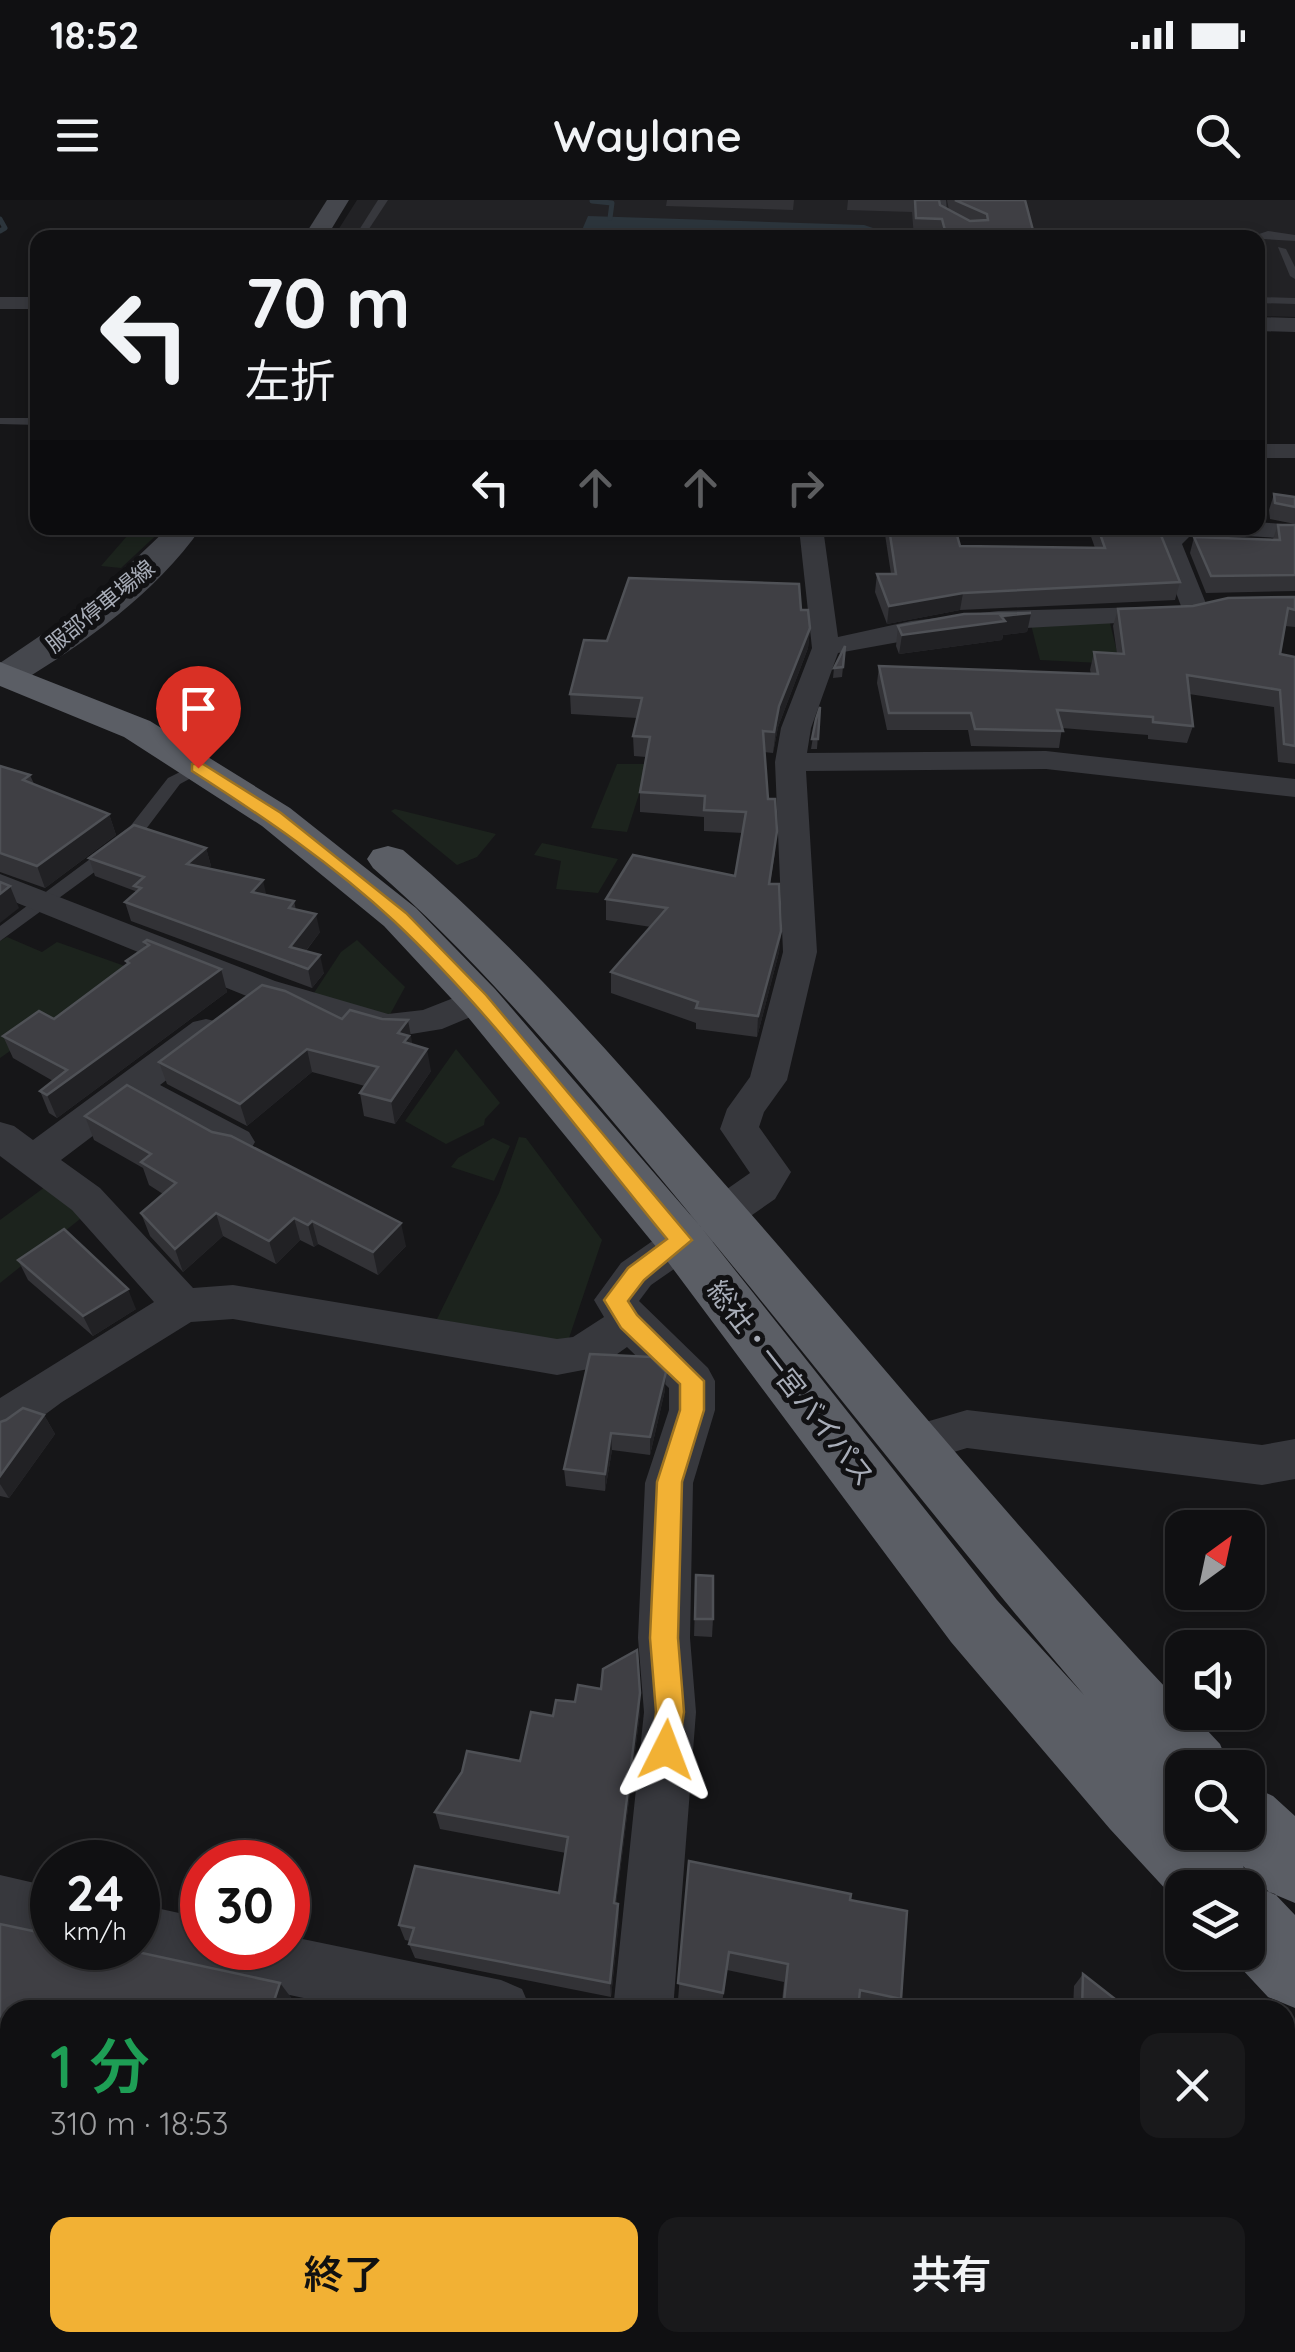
<!DOCTYPE html>
<html lang="ja">
<meta charset="utf-8">
<style>
body{margin:0;font-family:Quicksand,"Noto Sans JP",sans-serif;background:#19191b;color:#f1f3f6;height:100vh;display:flex;flex-direction:column;font-size:38px;white-space:nowrap}
*{box-sizing:border-box;margin:0}
p{font-size:32px;color:#9c9d9f}
.icon{flex:none;width:55px;height:55px;fill:none;stroke:currentColor;stroke-width:2;stroke-linecap:round;stroke-linejoin:round}
.map{position:relative;flex:1;overflow:hidden}
.panel{position:absolute;left:0px;top:1800px;width:1295px;height:352px;display:flex;flex-direction:column;background:#101012;border-radius:30px 30px 0 0;box-shadow:0 5px 15px #0003,0 0 0 2px #303032}
.panel>*{flex:none}
.guide{position:absolute;left:30px;top:30px;width:1235px;height:305px;border-radius:20px;box-shadow:0 5px 15px #0003,0 0 0 2px #303032;background:#101012;color:#f1f3f6;overflow:hidden}
.needle{width:65px;rotate:33deg}
.controls{position:absolute;left:1165px;top:1310px;display:grid;gap:20px}
.controls a{display:grid;place-items:center;width:100px;height:100px;border-radius:20px;background:#101012;box-shadow:0 5px 15px #0003,0 0 0 2px #303032;font-size:50px}
.speed{position:absolute;left:30px;top:1640px;display:flex;gap:20px;font-size:50px;font-weight:700;text-align:center}
.speed>*{display:grid;place-content:center;width:130px;height:130px;border-radius:50%;background:#101012;box-shadow:0 5px 15px #0003,0 0 0 2px #303032;line-height:1}
.speed small{font-size:25px;font-weight:400}
.speed .limit{border:15px solid #d22;background:#fff;color:#111}
.pin{position:absolute;display:grid;place-items:center;width:85px;height:85px;color:#fff;margin:-102px -42px;border-radius:50% 50% 50% 0;rotate:-45deg;box-shadow:0 0 10px #0007}
.pin .icon{rotate:45deg}
.me{position:absolute;width:110px;margin:-55px;rotate:3deg;stroke-linejoin:round;filter:drop-shadow(0 0 8px #0008)}
.turn{display:flex;align-items:center;gap:35px;height:210px;padding:0 50px;font-size:45px}
.turn .icon{width:130px;height:130px;stroke-width:2.5}
.turn b{display:block;font-size:70px;line-height:85px}
.lanes{display:flex;align-items:center;height:95px;padding:0 50px;background:#0003;justify-content:center;gap:50px;direction:ltr}
.lanes .off{opacity:.35}
.round{display:grid;place-items:center;flex:none;width:105px;height:105px;border-radius:20px;background:#19191b}
.overview{display:flex;align-items:center;justify-content:space-between;height:170px;padding:0 50px}
h1{font-size:60px;font-weight:600;line-height:75px;color:#1e9e55}
.cta{display:flex;gap:20px;margin-top:auto;padding:20px 50px}
.cta a{flex:1;height:115px;border-radius:20px;background:#f2b134;color:#111;font-size:40px;font-weight:600;line-height:115px;text-align:center}
.cta a+a{background:#19191b;color:#f1f3f6}
.status{display:flex;justify-content:space-between;align-items:center;height:70px;padding:0 50px;background:#101012;direction:ltr}
.status svg{height:28px;fill:currentColor}
header{display:flex;justify-content:space-between;align-items:center;height:130px;padding:0 50px;background:#101012;font-size:45px;font-weight:600}
.map>svg:first-child{display:block}
.built{fill:#222225}
.green{fill:#1c231d}
.water{fill:#2c353c}
.lines{fill:none;stroke-linecap:round;stroke-linejoin:round}
.stream{stroke:#2c353c;stroke-width:5}
.service{fill:#37383d;fill-rule:evenodd}
.minor{fill:#37383d;fill-rule:evenodd}
.tertiary{fill:#37383d;fill-rule:evenodd}
.secondary{fill:#45474d;fill-rule:evenodd}
.trunk{fill:#5b5e65;fill-rule:evenodd}
.wall{fill:#323236}
.shaded-wall{fill:#212124}
.building{fill:#3f3f44;stroke:#4f5156;stroke-width:2.5}
.route{fill:#f2b134;stroke:#9d7322;stroke-width:2.5}
.labels{text-anchor:middle;stroke-width:10;stroke-linejoin:round;paint-order:stroke}
.far-street-label{font-size:22px;fill:#a8adb8;stroke:#111113}
.street-label{font-size:28px;fill:#a8adb8;stroke:#111113}
</style>
<div class="status"><b>18:52</b><svg viewBox="0 0 49 12"><path d="M0 12V9h3v3zM5 12V6h3v6zM10 12V3h3v9zM15 12V0h3v12zM26 1h20v11H26zM47 4h2v5h-2z"/></svg></div>
<header><svg class="icon" aria-label="menu" viewBox="0 0 24 24"><path d="M4 6h16M4 12h16M4 18h16"/></svg>Waylane<svg class="icon" aria-label="search" viewBox="0 0 24 24"><circle cx="10" cy="10" r="6"/><path d="M15 15l6 6"/></svg></header>
<div class="map">
<svg width="1295" height="2152" viewBox="0 0 1295 2152">
<rect width="100%" height="100%" fill="#161618"/>
<path class="built" d="M357,0H1295V117L1258,116V38H333Z"/>
<g class="green">
<path d="M134,328H164L121,368L101,366Z"/>
<path d="M1109,419L1120,464L1040,460L1030,421Z"/>
<path d="M617,564H677L640,591L627,632L591,628Z"/>
<path d="M395,609L496,634L477,657L457,665L391,611Z"/>
<path d="M542,643L618,659L598,693L556,689L561,661L534,655Z"/>
<path d="M7,737L42,752L57,742L122,765L140,776L55,820L0,858V741Z"/>
<path d="M357,740L405,787L388,818L312,796L341,752Z"/>
<path d="M456,849L500,903L485,919L484,925L446,944L405,921Z"/>
<path d="M519,937L526,938L602,1040L569,1138L553,1143L437,1119L499,993Z"/>
<path d="M493,938L510,946L494,981L451,967L458,958Z"/>
<path d="M45,987L85,1015L0,1083V1020Z"/>
</g>
<path class="water" d="M588,16L864,25L876,29V37H579Z"/>
<g class="lines">
<g class="stream">
<path d="M592,1L612,3L610,18"/>
<path d="M0,19L5,28L0,31"/>
</g>
<g class="service">
<path d="M378,0H388L363,38H354Z"/>
<path d="M938,0H946L948,22L982,38H969L941,25Z"/>
<path d="M1268,31L1295,35V41L1247,38Z"/>
<path d="M1278,47L1286,49L1295,67V79L1290,76Z"/>
<path d="M1258,97L1295,98V104L1258,103Z"/>
<path d="M0,218H38V225L0,224Z"/>
<path d="M198,563L204,565V571L180,584L137,641L0,741V726L125,633L168,578Z"/>
</g>
<g class="minor">
<rect x="0" y="97" width="38" height="12"/>
<rect x="1258" y="244" width="37" height="14"/>
<path d="M1258,322L1295,325V339L1229,335L1217,328H1258Z"/>
<path d="M799,328H823L838,437L911,421L998,411L1181,406L1157,342L1172,328H1198L1182,344L1207,406L1203,412H1186L1173,420L954,432L838,453L811,528L807,553L1046,551L1295,579V597L1046,569L806,571L817,752L787,880L764,912L759,927L791,972L775,999L651,1085L639,1101L708,1168L715,1181V1210L693,1283L690,1438L696,1512L673,1810H613L644,1512L638,1438L645,1283L669,1210V1188L627,1147L599,1167L557,1175L233,1119L191,1122L62,1202L16,1236L0,1242V1198L154,1102L72,1010L0,956V922L14,926L33,940L193,822L206,819L219,822L224,831L219,840L160,885L249,932L255,942L249,952L235,956L221,952L135,904L61,960L100,988L193,1088L233,1085L557,1139L573,1137L604,1117L594,1100L621,1063L750,973L720,929L727,909L750,877L783,752L775,562L781,528L812,448Z"/>
<path d="M0,674L275,781L388,814L423,810L479,788L492,792L497,800L492,808L442,829L387,838L249,797L0,696Z"/>
<path d="M967,1210L1262,1245L1295,1239V1279L1262,1285L967,1248L911,1265L895,1259L888,1245L895,1231Z"/>
<path d="M0,1675L52,1687V1745L0,1733Z"/>
<path d="M138,1704L202,1718V1748H288V1736L501,1780L522,1789L531,1810H359L138,1762L117,1754L115,1748H138Z"/>
<path d="M1285,1930L1295,1931V1995L1285,1994Z"/>
<rect x="529" y="2142" width="68" height="10"/>
</g>
<path class="tertiary" d="M1258,117L1295,118V132L1258,131Z"/>
<g class="secondary">
<path d="M327,0H349L326,38H303Z"/>
<path d="M168,328H201C155,394 86,442 19,483L0,484V463L90,402Z"/>
</g>
<path class="trunk" d="M0,462L150,521L290,608L416,708L495,789L700,1026L997,1400L1084,1495C939,1326 804,1150 661,979C570,870 480,761 373,668L367,659L373,650L388,646L403,650C510,740 601,843 693,948C857,1133 1012,1326 1182,1505V1512H1190L1220,1544L1230,1568H1182V1597L1175,1594L1182,1602V1632H1213L1220,1640L1217,1632H1248V1585L1273,1596L1295,1616V1703L1269,1692L1243,1666L1251,1685L1275,1694L1295,1715V1808L1268,1797L1226,1752H1248V1688H1182V1707L1110,1629L951,1442L662,1054L463,811L384,726L262,626L124,537L0,486Z"/>
</g>
<g class="wall">
<path d="M667,0H794L793,10L666,6Z"/>
<path d="M848,0H939L940,5L949,10L947,0H1025L1035,38H914L912,12L847,10Z"/>
<path d="M1274,294L1295,297V324L1270,319L1269,310Z"/>
<path d="M1278,325H1295V391L1206,393L1190,353L1194,337L1273,339Z"/>
<path d="M884,328H955L960,346L1095,348L1088,328H1159L1180,382L1175,400L960,410L887,424L875,392L877,374H891Z"/>
<path d="M1295,397V427L1285,426L1280,454L1295,457V564L1278,562L1274,507L1189,494L1193,526L1187,543L1148,539V535L1062,528L1059,548L971,546L968,530H887L877,483L879,466L1091,474L1090,470L1094,452L1117,454L1113,426L1118,409L1193,406Z"/>
<path d="M801,410L810,428L808,448L778,527L773,553L764,552L768,599L775,652L770,684L781,731L779,752L757,837L696,829V823L611,793V772L651,727L606,720V699L735,676L743,633L704,631V617L640,612V592L646,557L634,556L633,536L637,518L571,514L570,494L607,441Z"/>
<path d="M1031,413L1027,432L1003,435L1002,440L899,454L896,446L898,426Z"/>
<path d="M843,467L842,477L833,478L834,468Z"/>
<path d="M820,507L817,549H811L816,519Z"/>
<path d="M0,566L30,575L34,584L109,614L116,635L45,688L0,672Z"/>
<path d="M206,648L211,666L208,668L266,695L294,701L296,710L320,732L306,751L324,773L312,788L131,721L125,702L136,693L135,691L95,676L89,658Z"/>
<path d="M144,742L221,769L227,792L57,918L49,913L40,891L53,881L13,858L3,836L54,819L127,764L126,761L145,747Z"/>
<path d="M342,819H382L412,842L411,844L431,871L395,924L364,916L360,893L365,886L312,872L247,926L167,884L159,862Z"/>
<path d="M85,916L406,1046L378,1075L318,1044L314,1047L300,1040L276,1064L223,1036L183,1072L150,1036L141,1013L163,994L149,985L143,968L94,940Z"/>
<path d="M18,1060L136,1109L93,1136L28,1080Z"/>
<path d="M665,1190L650,1255L612,1250L605,1291L566,1286L564,1269Z"/>
<path d="M44,1215L55,1234L9,1298L0,1296V1222Z"/>
<path d="M696,1375L713,1419L712,1437L694,1436Z"/>
<path d="M601,1489L640,1493V1512L616,1704H618L619,1720L611,1797L415,1758L409,1744L410,1741L405,1740L399,1725L559,1693L566,1653L440,1629L435,1612L520,1561L553,1516L575,1502Z"/>
<path d="M689,1661L850,1700L901,1799L896,1810H867L858,1808V1810H781L784,1782L727,1770L721,1810L678,1800Z"/>
<path d="M0,1724L52,1748L280,1783L292,1799L10,1810V1835L0,1833Z"/>
<path d="M1083,1774L1129,1810H1073L1074,1786Z"/>
<path d="M1295,1986V2152H1261L1232,2146V2142H1285Z"/>
<path d="M975,2142H1048L1047,2150L1055,2152H974Z"/>
</g>
<g class="shaded-wall">
<path d="M963,393L960,410L887,424L889,406Z"/>
<path d="M1031,413L1027,432L1003,435L1002,440L899,454L902,435Z"/>
<path d="M810,428L808,448L778,527L773,553L779,506Z"/>
<path d="M109,614L116,635L45,688L37,666Z"/>
<path d="M206,648L211,666L192,683L187,664Z"/>
<path d="M263,680L267,698L252,692Z"/>
<path d="M10,686L19,708L0,723V694Z"/>
<path d="M316,714L320,732L294,766L290,747Z"/>
<path d="M781,731L779,752L757,837L758,816Z"/>
<path d="M320,755L324,773L312,788L308,769Z"/>
<path d="M221,769L227,792L57,918L47,895Z"/>
<path d="M408,820L412,842L410,845L412,858L398,833Z"/>
<path d="M307,849L312,872L247,926L240,904Z"/>
<path d="M427,849L431,871L395,924L391,901Z"/>
<path d="M216,1013L223,1036L183,1072L175,1049Z"/>
<path d="M294,1018L300,1040L276,1064L269,1041Z"/>
<path d="M312,1021L318,1044L314,1047L308,1025Z"/>
<path d="M401,1023L406,1046L378,1075L373,1052Z"/>
<path d="M128,1089L136,1109L93,1136L83,1116Z"/>
<path d="M666,1172L665,1190L650,1255V1237Z"/>
<path d="M44,1215L55,1234L9,1298L0,1284V1276Z"/>
<path d="M611,1233L612,1250L605,1291V1274Z"/>
<path d="M640,1493V1512L614,1719V1703Z"/>
<path d="M618,1704L619,1720L611,1797L610,1783Z"/>
<path d="M280,1783L292,1799L288,1810H271Z"/>
<path d="M199,2142H212L209,2152H195Z"/>
<path d="M448,2142H452L453,2152H448Z"/>
</g>
<g class="building">
<path d="M915,0H939L940,5L970,21L988,20L987,14L955,0H1025L1035,38H947L942,19L916,18Z"/>
<path d="M1274,294L1295,297V307L1275,303Z"/>
<path d="M1278,325H1295V375L1211,376L1194,337L1280,340Z"/>
<path d="M889,328H955L960,346L1105,348L1098,328H1158L1180,382L963,393L889,406L877,374H896Z"/>
<path d="M629,378L799,384L801,410H808L810,428L779,506L774,532L763,531L768,599H775L777,631L769,684H779L781,731L758,816L696,808L698,802L611,772L667,708L606,699L633,655L735,676L746,612L704,610L705,596L640,592L650,537L633,536L642,498L570,494L584,440L607,441Z"/>
<path d="M1295,397V410L1288,408L1280,454L1295,457V546L1284,544L1280,490L1187,475L1193,526L1153,522V517L1057,510L1063,531L975,529L971,513H889L879,466L1098,474L1094,452L1124,454L1118,409L1193,406L1228,398Z"/>
<path d="M1031,413L1001,416L1005,421L902,435L898,426L964,414Z"/>
<path d="M845,446L843,467L834,468Z"/>
<path d="M820,507L818,539H812L816,519Z"/>
<path d="M0,566L30,575L23,580L109,614L37,666L0,653Z"/>
<path d="M134,625L206,648L187,664L263,680L252,692L294,701L289,708L316,714L290,747L320,755L308,769L125,702L141,688L134,686L144,677L89,658Z"/>
<path d="M0,682L10,686L0,694Z"/>
<path d="M147,740L221,769L47,895L40,891L67,870L3,836L39,811L54,819L129,763L126,761L149,745L144,742Z"/>
<path d="M262,785L285,791L342,819L350,810L382,819L408,820L398,833L409,836L404,842L427,849L391,901L360,893L378,867L307,849L240,904L159,862Z"/>
<path d="M127,885L212,932L231,936L401,1023L373,1052L312,1021L308,1025L294,1018L269,1041L216,1013L175,1049L141,1013L176,983L141,962L151,954L85,916Z"/>
<path d="M64,1029L128,1089L83,1116L18,1060Z"/>
<path d="M590,1154L651,1157L666,1172L650,1237L611,1233L605,1274L564,1269Z"/>
<path d="M23,1208L44,1215L0,1276V1222L6,1220Z"/>
<path d="M696,1375L713,1376V1419H695Z"/>
<path d="M637,1450L640,1493L614,1703L618,1704L610,1783L409,1744L414,1728L399,1725L415,1666L559,1693L568,1637L435,1612L462,1572L467,1551L520,1561L531,1512L553,1516L556,1500L575,1502L578,1485L601,1489L603,1469Z"/>
<path d="M689,1661L851,1694L850,1700L907,1711L901,1799L860,1790L858,1810H783L788,1764L729,1752L723,1793L678,1783Z"/>
<path d="M38,1720L52,1724V1748H119L280,1783L271,1810H10V1825L0,1822V1724L33,1731Z"/>
<path d="M1083,1774L1129,1810H1082Z"/>
<path d="M1285,1984L1295,1986V2151L1255,2142H1285Z"/>
<path d="M168,2142H199L195,2152Z"/>
<path d="M352,2142H448V2152H353Z"/>
<path d="M703,2142H868L867,2152H701Z"/>
<path d="M983,2142H1048L1047,2150L1055,2152H982Z"/>
</g>
<path class="route" d="M192,564H203L281,613L406,713L486,795L692,1040L644,1080L628,1101L637,1115L704,1181V1210L682,1282L678,1438L684,1512L677,1559L666,1563L656,1559L652,1550L656,1512L650,1438L657,1282L680,1210V1184L621,1128L604,1100L628,1068L667,1039C579,932 495,816 394,721C333,664 262,616 192,571Z"/>
<g class="labels">
<g class="far-street-label">
<text transform="translate(100 406) rotate(-39)" y="8">服部停車場線</text>
</g>
<g class="street-label">
<text transform="translate(791 1183) rotate(52)" y="10">総社・一宮バイパス</text>
</g>
</g>
</svg>
<div class="controls">
<a><svg class="needle" viewBox="-14 -14 28 28"><path d="M0-13l5 13h-10z" fill="#e53935"/><path d="M0 13l5-13h-10z" fill="#9c9d9f"/></svg></a>
<a><svg class="icon" aria-label="sound" viewBox="0 0 24 24"><path d="M4 9h4l5-4v14l-5-4H4zM17 9q2 3 0 6"/></svg></a>
<a><svg class="icon" aria-label="search" viewBox="0 0 24 24"><circle cx="10" cy="10" r="6"/><path d="M15 15l6 6"/></svg></a>
<a><svg class="icon" aria-label="layers" viewBox="0 0 24 24"><path d="M12 4l9 5-9 5-9-5zM3 14l9 5 9-5"/></svg></a>
</div>
<div class="speed"><div>24<small>km/h</small></div><div class="limit">30</div></div>
<div class="pin" style="left:198px;top:568px;background:#d93025"><svg class="icon" aria-label="arrive" viewBox="0 0 24 24"><path d="M6 21V4h12l-3 4 3 4H6"/></svg></div>
<svg class="me" style="left:666px;top:1550px" viewBox="-20 -20 40 40"><path d="M0-17L14 15 0 8-14 15z" fill="#f2b134" stroke="#fff" stroke-width="4"/></svg>
<div class="guide">
<div class="turn"><svg class="icon" aria-label="left" viewBox="0 0 24 24"><path d="M17 20v-9H6M10 6l-5 5 5 5"/></svg><div><b>70 m</b>左折</div></div>
<div class="lanes"><svg class="icon" aria-label="left" viewBox="0 0 24 24"><path d="M17 20v-9H6M10 6l-5 5 5 5"/></svg><svg class="icon off" aria-label="ahead" viewBox="0 0 24 24"><path d="M12 20V5M6 11l6-6 6 6"/></svg><svg class="icon off" aria-label="ahead" viewBox="0 0 24 24"><path d="M12 20V5M6 11l6-6 6 6"/></svg><svg class="icon off" aria-label="right" viewBox="0 0 24 24"><path d="M7 20v-9h11M14 6l5 5-5 5"/></svg></div>
</div>
<section class="panel">
<div class="overview"><div><h1>1 分</h1><p>310 m · 18:53</p></div><a class="round"><svg class="icon" aria-label="close" viewBox="0 0 24 24"><path d="M6 6l12 12M18 6L6 18"/></svg></a></div>
<div class="cta"><a>終了</a><a>共有</a></div>
</section>
</div>
